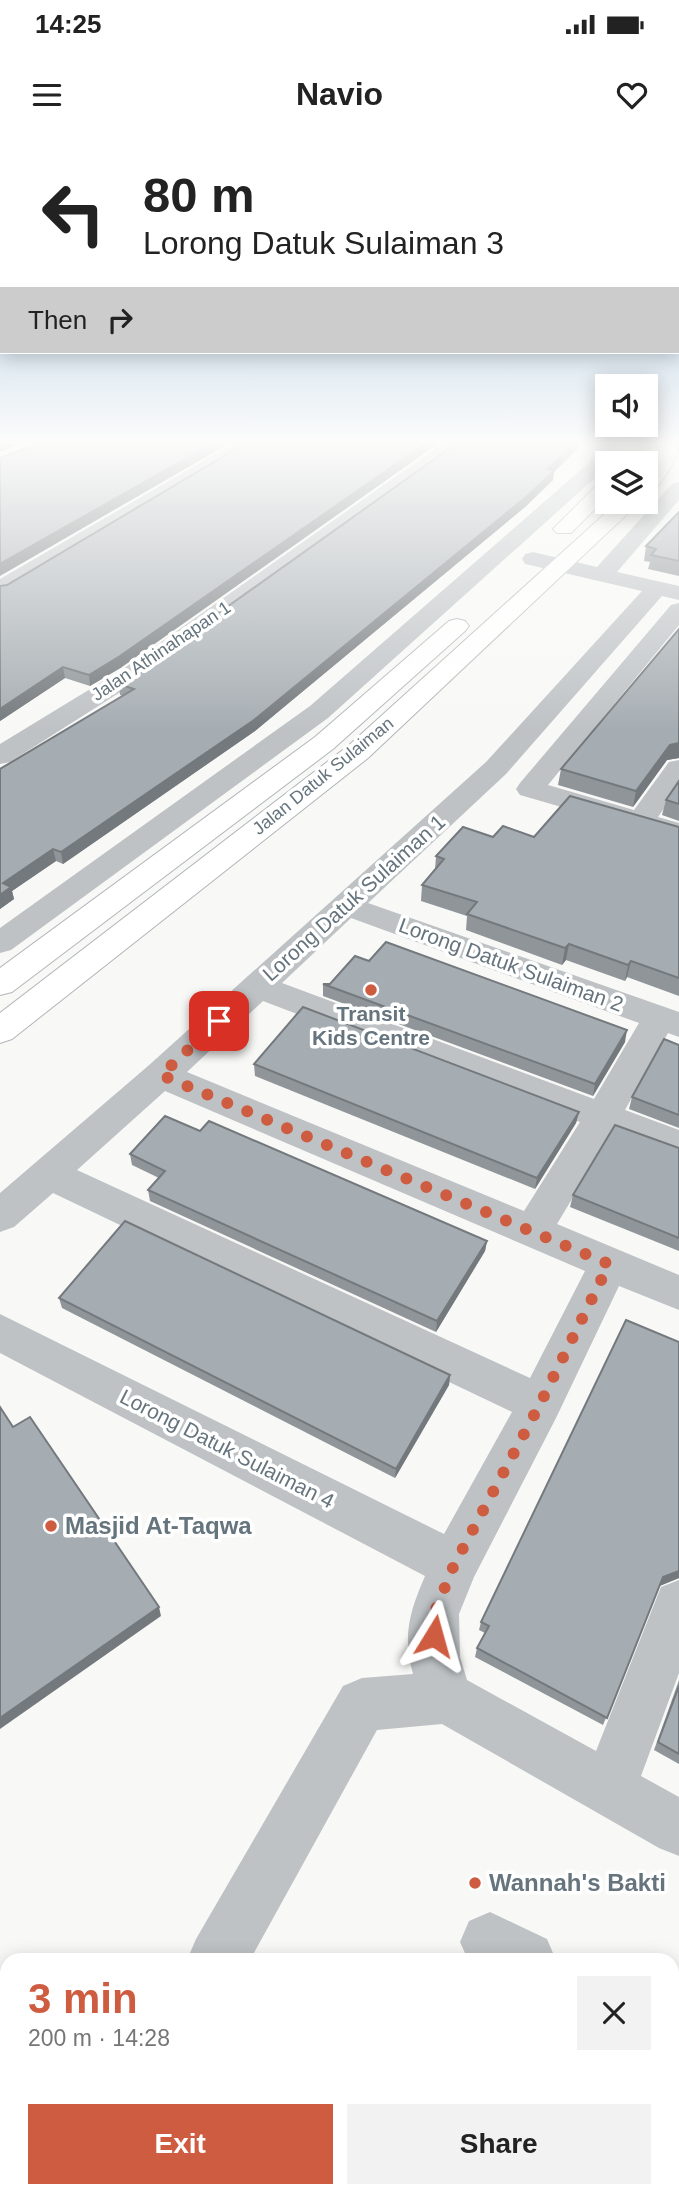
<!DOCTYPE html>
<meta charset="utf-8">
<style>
body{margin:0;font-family:Arial,sans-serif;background:#f2f2f2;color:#222;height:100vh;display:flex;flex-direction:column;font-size:26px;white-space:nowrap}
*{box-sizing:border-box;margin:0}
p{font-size:23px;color:#767676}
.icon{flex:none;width:38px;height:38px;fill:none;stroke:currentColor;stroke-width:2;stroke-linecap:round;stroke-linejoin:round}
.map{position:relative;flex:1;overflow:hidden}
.sheet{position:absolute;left:0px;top:1813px;width:679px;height:245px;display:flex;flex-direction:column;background:#fff;border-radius:21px 21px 0 0;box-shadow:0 4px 18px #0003}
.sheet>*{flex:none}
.top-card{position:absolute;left:0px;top:0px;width:679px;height:214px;box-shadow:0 4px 18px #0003;background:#fff;color:#222;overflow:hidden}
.tools{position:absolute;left:595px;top:234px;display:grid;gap:14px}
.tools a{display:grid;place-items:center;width:63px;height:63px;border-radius:0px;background:#fff;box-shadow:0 4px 18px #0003;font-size:35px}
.pin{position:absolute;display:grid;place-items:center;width:60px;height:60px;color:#fff;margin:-30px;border-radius:14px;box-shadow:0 4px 10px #0006}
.me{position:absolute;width:77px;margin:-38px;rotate:8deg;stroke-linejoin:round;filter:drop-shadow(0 0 5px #0008)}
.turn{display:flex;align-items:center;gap:24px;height:147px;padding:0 28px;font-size:32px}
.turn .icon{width:91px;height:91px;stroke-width:2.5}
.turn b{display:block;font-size:49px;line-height:60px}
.then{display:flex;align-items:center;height:66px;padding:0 28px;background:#0003;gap:14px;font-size:26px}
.round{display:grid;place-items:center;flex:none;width:74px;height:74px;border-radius:0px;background:#f2f2f2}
.overview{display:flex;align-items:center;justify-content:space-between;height:119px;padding:0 28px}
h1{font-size:42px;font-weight:600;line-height:52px;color:#ce5c40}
.action{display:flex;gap:14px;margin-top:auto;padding:14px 28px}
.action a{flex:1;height:80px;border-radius:0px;background:#ce5c40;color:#fff;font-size:28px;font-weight:600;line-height:80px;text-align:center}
.action a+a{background:#f2f2f2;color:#222}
.status{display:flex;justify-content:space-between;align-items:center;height:49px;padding:0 35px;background:#fff;direction:ltr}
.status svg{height:19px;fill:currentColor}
header{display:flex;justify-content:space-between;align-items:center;height:91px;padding:0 28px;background:#fff;font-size:32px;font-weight:600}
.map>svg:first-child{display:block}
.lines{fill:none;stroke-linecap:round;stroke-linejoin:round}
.stream{stroke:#b7c2c5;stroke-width:16}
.major-casing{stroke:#b2b6b9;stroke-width:2}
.minor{fill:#bec2c5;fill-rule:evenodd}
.major{fill:#fff;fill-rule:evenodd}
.wall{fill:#8f9599}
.shaded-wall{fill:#74797d}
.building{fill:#a6adb2;stroke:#74797d;stroke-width:2}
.route{stroke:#ce5c40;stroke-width:12;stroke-dasharray:0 21.6}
.poi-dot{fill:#ce5c40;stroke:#fff;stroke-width:2.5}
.labels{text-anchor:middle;stroke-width:7;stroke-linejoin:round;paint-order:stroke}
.far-street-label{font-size:18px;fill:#66747d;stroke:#fff}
.street-label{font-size:21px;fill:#66747d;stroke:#fff}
.poi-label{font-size:21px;font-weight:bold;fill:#66747d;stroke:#fff}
.near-poi-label{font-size:24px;font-weight:bold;fill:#66747d;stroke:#fff;text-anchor:start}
</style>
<div class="status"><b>14:25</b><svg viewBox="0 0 49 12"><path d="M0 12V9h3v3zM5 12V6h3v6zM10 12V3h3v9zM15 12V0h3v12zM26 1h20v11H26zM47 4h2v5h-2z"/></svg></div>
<header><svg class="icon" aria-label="menu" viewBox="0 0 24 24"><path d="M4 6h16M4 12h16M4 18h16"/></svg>Navio<svg class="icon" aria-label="heart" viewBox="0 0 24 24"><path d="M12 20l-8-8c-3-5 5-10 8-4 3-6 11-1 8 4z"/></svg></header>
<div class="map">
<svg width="679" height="2058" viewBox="0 0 679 2058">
<rect width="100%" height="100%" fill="#f8f8f6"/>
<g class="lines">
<g class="stream">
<path d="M0,1996L7,1997"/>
<path d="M672,2020H679"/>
</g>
<defs>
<g id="major">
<path d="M624,303H642L635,324H615Z"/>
<path d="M663,303H679C678,321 664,338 653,352L646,354V335Z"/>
<path d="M607,340V357L571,393H557L553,389L600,342Z"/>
<path d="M618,362H640L368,618L12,899L0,903V873L348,606Z"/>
<path d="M457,479L465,481L469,486L465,491L333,609L12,852L0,855V828L315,597L449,481Z"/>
</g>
</defs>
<use href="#major" class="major-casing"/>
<g class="minor">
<path d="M234,303H256L8,453L0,455V439Z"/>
<path d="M443,303H464L141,539L10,622L0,624V604L123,529Z"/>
<path d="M596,303H614L606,328L328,578L11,810L0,813V788L310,566L590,322Z"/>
<path d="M679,342V360L617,432L679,446V460L662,456L506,634L368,763L679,872V897L668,893L625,970L679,990V1019L611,994L557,1084L679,1135V1170L619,1146L556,1278L474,1437L459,1474L460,1517L467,1540L596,1611L661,1447L679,1440V1533L641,1636L679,1657V1716L659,1708L442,1584L377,1590L250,1820H187L196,1799L343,1546L362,1538L413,1534C402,1495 410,1471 425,1436L0,1213V1174L444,1394L512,1272L53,1053L14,1087L0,1092V1053L148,926L486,622L642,451L525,424L522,419L525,414L533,412L597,427L672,344ZM351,778L639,883L594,959L282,843ZM263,861L580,982L524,1071L187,932ZM165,951L585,1131L530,1238L77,1030Z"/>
<path d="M679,463V485L548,645L634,670L669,622L679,620V647L658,677L679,683V701L520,655L516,649L520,643L671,465Z"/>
<path d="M490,1772L547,1799L556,1820H468L460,1802L469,1781Z"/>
<path d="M672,1837L679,1838V1900L672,1899Z"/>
</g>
<use href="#major" class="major"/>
</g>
<g class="wall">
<path d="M457,303H580L576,310L554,332L553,340L525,367L255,591L63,724L56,721L12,751L14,759L0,769V629L123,556L120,555L119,544Z"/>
<path d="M679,372V436L648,429L650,422L644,421L646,406Z"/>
<path d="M0,446L122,527L90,546L65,538L0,581Z"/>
<path d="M679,489V618L667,620L633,667L558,645L561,629Z"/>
<path d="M679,641V681L662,675L666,660Z"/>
<path d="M679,687V856L627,837L625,841L566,820L562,825L466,790L467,776L421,761L422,745L435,730L436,716L493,697H534Z"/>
<path d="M369,821L625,902L593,956L323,856V844H330Z"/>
<path d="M679,905V988L629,969L632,957Z"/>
<path d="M254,924L579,972L576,983L535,1049L255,936Z"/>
<path d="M200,991L487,1101L485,1111L436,1192L150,1061L148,1050L159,1038L132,1025L130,1014Z"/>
<path d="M679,1008V1111L570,1067L573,1055Z"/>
<path d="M59,1158L450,1235L449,1245L395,1338L62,1168Z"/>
<path d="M679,1202V1438L660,1446L603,1585L475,1517L477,1508L485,1493L479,1490L481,1482Z"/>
<path d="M679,1540V1624L654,1610Z"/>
</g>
<g class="shaded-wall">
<path d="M0,303H20L0,312Z"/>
<path d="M213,303H230L0,436V424Z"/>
<path d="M426,303H439L122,527L90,546L89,535Z"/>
<path d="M576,303H580L576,310L554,332L553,340L525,367L255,591L63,724L61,712L548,329Z"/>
<path d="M63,527L65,538L0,581V569Z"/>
<path d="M679,603V618L667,620L633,667L636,651L670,605Z"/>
<path d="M53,709L56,721L12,751L14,759L0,769V755L3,743Z"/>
<path d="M569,804L566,820L562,825L565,808Z"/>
<path d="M631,821L627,837L625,841L628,825Z"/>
<path d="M627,890L625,902L593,956L595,944Z"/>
<path d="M579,972L576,983L535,1049L537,1038Z"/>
<path d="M487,1101L485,1111L436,1192L437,1181Z"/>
<path d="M450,1235L449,1245L395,1338L396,1329Z"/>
<path d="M679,1431V1438L659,1446L663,1437Z"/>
<path d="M159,1467L161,1476L0,1589V1578Z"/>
</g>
<g class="building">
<path d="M39,303H213L0,424V318Z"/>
<path d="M246,303H426L120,516L89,535L63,527L0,569V446L7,445Z"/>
<path d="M457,303H576L548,329L554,331L526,357L254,580L61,712L53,709L3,743L11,747L0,755V629L134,549L119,544Z"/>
<path d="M679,372V421L651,415L656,409L646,406Z"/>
<path d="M679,489V603L670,605L636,651L561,629Z"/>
<path d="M679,641V664L666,660Z"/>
<path d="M570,656L679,687V838L631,821L628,825L569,804L565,808L467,774L477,762L422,745L444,719L436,716L463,687L493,697L503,686L534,697Z"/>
<path d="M386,802L627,890L595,944L323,844H330L355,816L369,821Z"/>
<path d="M303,867L579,972L537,1038L254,924Z"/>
<path d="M664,899L679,905V975L632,957Z"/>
<path d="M165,976L200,991L209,981L487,1101L437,1181L148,1050L165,1031L130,1014Z"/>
<path d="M615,985L679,1008V1098L573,1055Z"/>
<path d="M125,1081L450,1235L396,1329L59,1158Z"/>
<path d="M626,1180L679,1202V1431L663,1437L607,1578L477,1508L489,1486L481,1482Z"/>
<path d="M0,1267L13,1287L30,1277L159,1467L0,1578Z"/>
<path d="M679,1546V1614L658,1602Z"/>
</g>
<linearGradient id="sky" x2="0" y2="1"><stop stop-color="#94bada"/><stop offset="0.51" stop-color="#fcfcfb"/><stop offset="1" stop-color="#fcfcfb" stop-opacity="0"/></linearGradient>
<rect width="679" height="591" fill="url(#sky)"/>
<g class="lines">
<path class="route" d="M219,881L161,935L609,1124L540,1264L454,1425L434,1474V1496"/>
</g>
<g class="poi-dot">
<circle cx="371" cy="850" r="7"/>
<circle cx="51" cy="1386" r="7"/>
<circle cx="475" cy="1743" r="7"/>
</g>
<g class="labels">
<g class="far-street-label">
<text transform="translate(161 511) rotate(-34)" y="6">Jalan Athinahapan 1</text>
<text transform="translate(323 636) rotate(-39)" y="6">Jalan Datuk Sulaiman</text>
</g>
<g class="street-label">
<text transform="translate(354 758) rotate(-42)" y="7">Lorong Datuk Sulaiman 1</text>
<text transform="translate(511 825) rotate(20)" y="7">Lorong Datuk Sulaiman 2</text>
<text transform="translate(227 1309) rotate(27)" y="7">Lorong Datuk Sulaiman 4</text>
</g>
<g class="poi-label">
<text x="371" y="881">Transit<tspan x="371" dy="24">Kids Centre</tspan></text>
</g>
<g class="near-poi-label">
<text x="65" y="1394">Masjid At-Taqwa</text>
<text x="489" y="1751">Wannah's Bakti</text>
</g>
</g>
</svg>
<div class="tools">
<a><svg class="icon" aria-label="sound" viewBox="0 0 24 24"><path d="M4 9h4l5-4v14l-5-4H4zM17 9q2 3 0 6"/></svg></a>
<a><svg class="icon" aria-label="layers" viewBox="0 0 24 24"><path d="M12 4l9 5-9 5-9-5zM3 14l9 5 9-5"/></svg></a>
</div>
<div class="pin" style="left:219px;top:881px;background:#d93025"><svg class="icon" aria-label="arrive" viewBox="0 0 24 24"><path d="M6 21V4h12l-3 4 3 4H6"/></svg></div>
<svg class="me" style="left:434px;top:1496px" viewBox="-20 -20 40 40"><path d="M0-17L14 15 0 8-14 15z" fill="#ce5c40" stroke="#fff" stroke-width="4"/></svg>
<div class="top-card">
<div class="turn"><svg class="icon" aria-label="left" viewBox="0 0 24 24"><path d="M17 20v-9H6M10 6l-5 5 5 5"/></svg><div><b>80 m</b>Lorong Datuk Sulaiman 3</div></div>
<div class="then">Then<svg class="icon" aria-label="right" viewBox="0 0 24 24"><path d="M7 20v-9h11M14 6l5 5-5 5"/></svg></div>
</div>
<section class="sheet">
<div class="overview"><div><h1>3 min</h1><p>200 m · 14:28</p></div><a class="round"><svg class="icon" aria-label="close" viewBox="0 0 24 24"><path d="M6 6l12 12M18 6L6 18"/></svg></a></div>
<div class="action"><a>Exit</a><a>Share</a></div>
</section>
</div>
